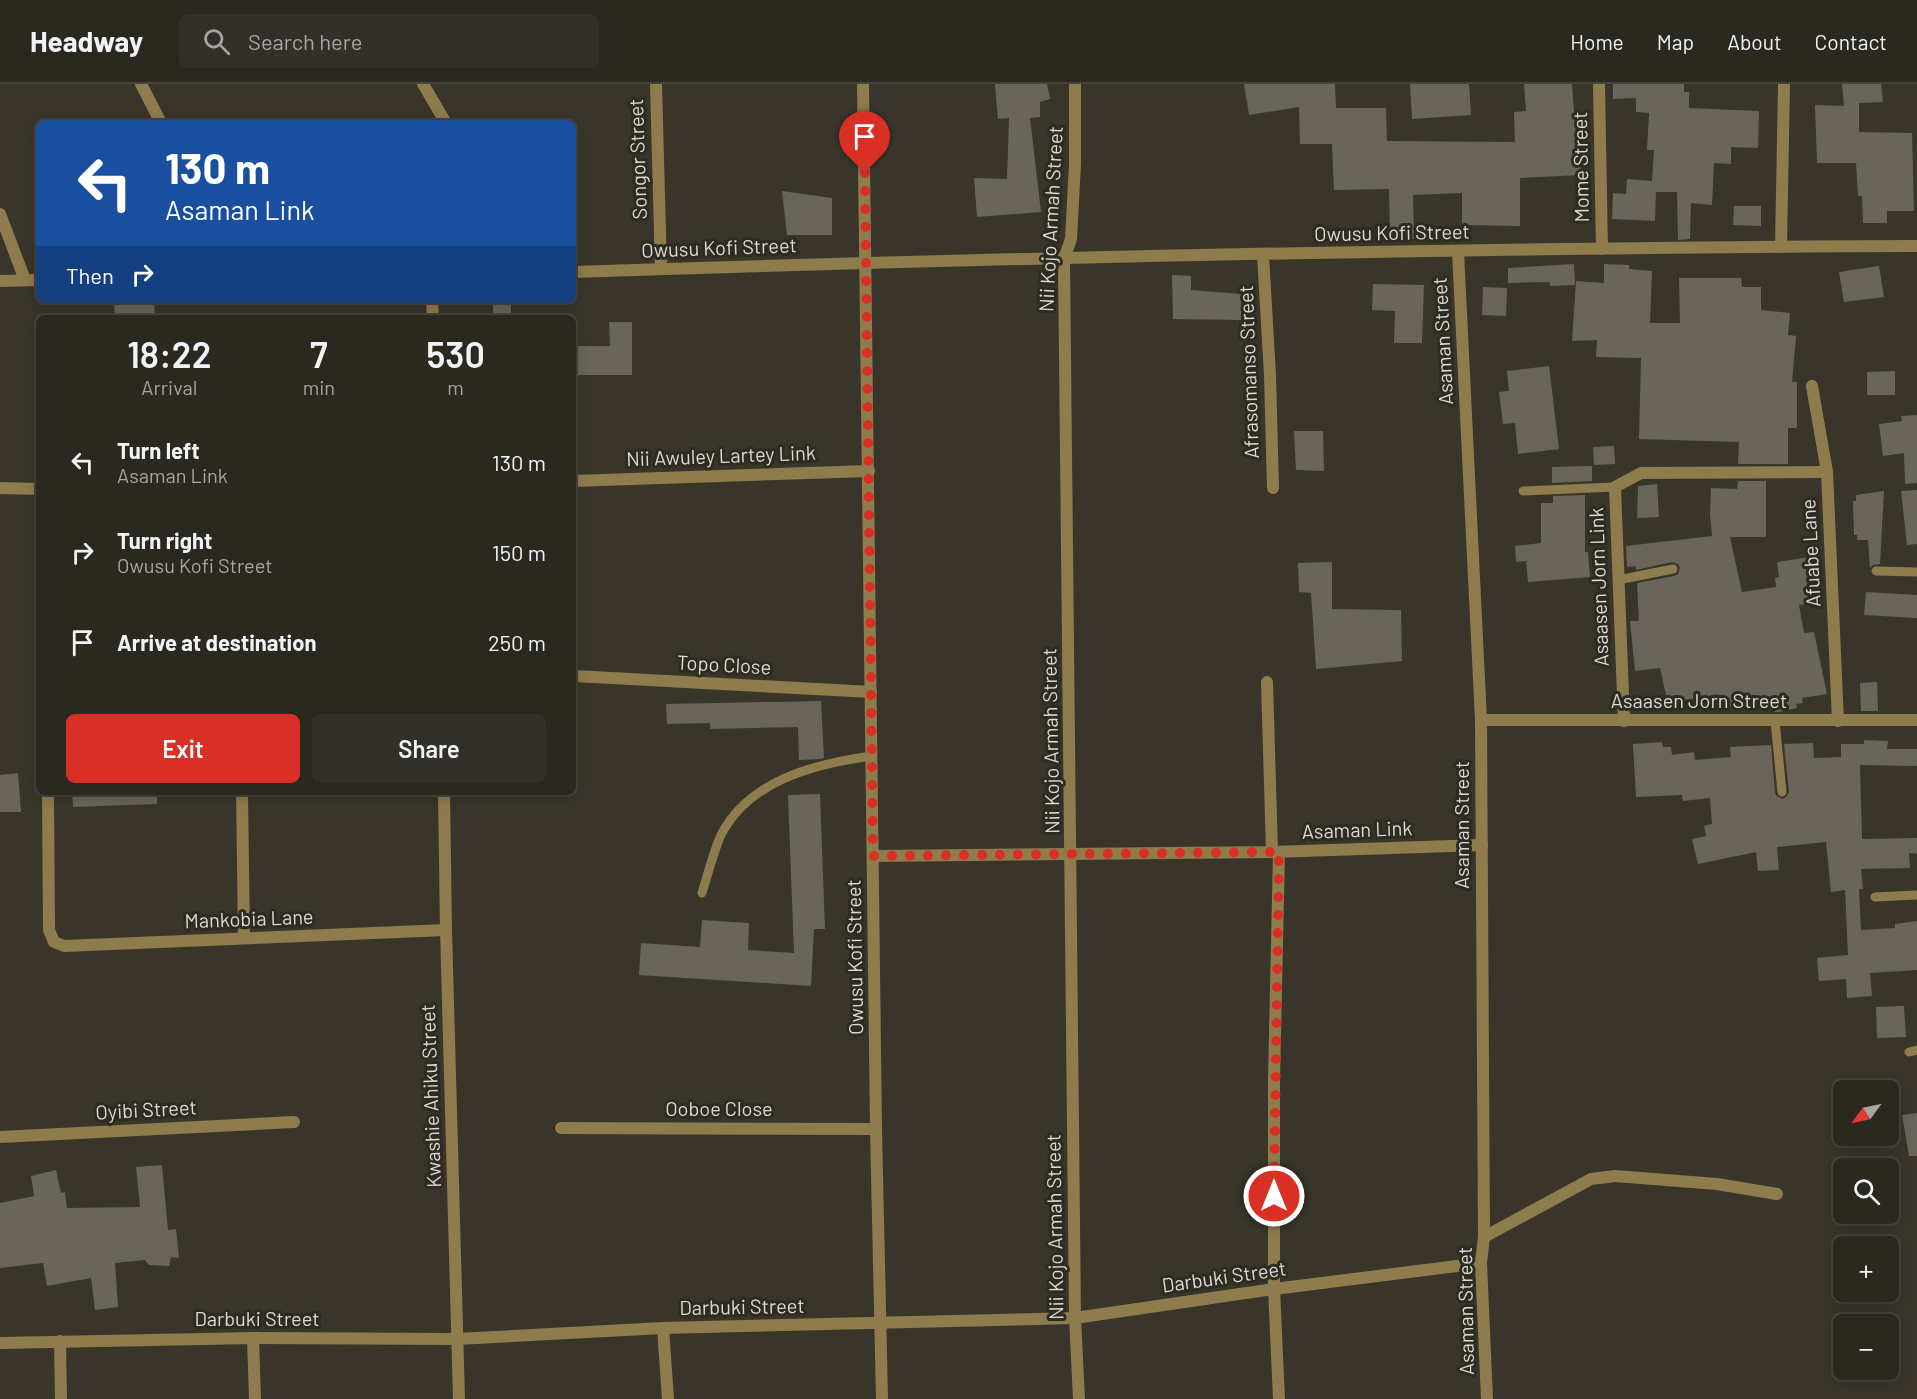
<!DOCTYPE html>
<meta charset="utf-8">
<style>
body{margin:0;font-family:Barlow,sans-serif;background:#333029;color:#f1f3f6;height:100vh;display:flex;flex-direction:column;font-size:22px;white-space:nowrap}
*{box-sizing:border-box;margin:0}
p{font-size:20px;color:#a6a6a5}
.icon{flex:none;width:33px;height:33px;fill:none;stroke:currentColor;stroke-width:2;stroke-linecap:round;stroke-linejoin:round}
.map{position:relative;flex:1;overflow:hidden}
.side{position:absolute;left:36px;top:231px;width:540px;height:480px;display:flex;flex-direction:column;background:#2b2820;border-radius:9px;box-shadow:0 3px 15px #0003,0 0 0 2px #47443e}
.side>*{flex:none}
.hud{position:absolute;left:36px;top:36px;width:540px;height:183px;border-radius:9px;box-shadow:0 3px 15px #0003,0 0 0 2px #47443e;background:#1a4fa0;color:#fff;overflow:hidden}
.needle{width:39px;rotate:237deg}
.buttons{position:absolute;left:1833px;top:996px;display:grid;gap:12px}
.buttons a{display:grid;place-items:center;width:66px;height:66px;border-radius:9px;background:#2b2820;box-shadow:0 3px 15px #0003,0 0 0 2px #47443e;font-size:30px}
.pin{position:absolute;display:grid;place-items:center;width:51px;height:51px;color:#fff;margin:-62px -26px;border-radius:50% 50% 50% 0;rotate:-45deg;box-shadow:0 0 6px #0007}
.pin .icon{rotate:45deg}
.me{position:absolute;width:66px;margin:-33px;rotate:0deg;stroke-linejoin:round;filter:drop-shadow(0 0 4px #0008)}
.turn{display:flex;align-items:center;gap:21px;height:126px;padding:0 30px;font-size:27px}
.turn .icon{width:78px;height:78px;stroke-width:2.5}
.turn b{display:block;font-size:42px;line-height:51px}
.then{display:flex;align-items:center;height:57px;padding:0 30px;background:#0003;gap:12px;font-size:22px}
.eta{display:flex;justify-content:space-evenly;align-items:center;height:102px;text-align:center}
.eta b{font-size:36px;font-weight:600;line-height:42px}
.action{display:flex;gap:12px;margin-top:auto;padding:12px 30px}
.action a{flex:1;height:69px;border-radius:9px;background:#d93025;color:#fff;font-size:24px;font-weight:600;line-height:69px;text-align:center}
.action a+a{background:#333029;color:#f1f3f6}
ul{padding:0;list-style:none}
li{display:flex;align-items:center;gap:18px;height:90px;padding:0 30px}
li div{flex:1}
li b{display:block;font-size:22px}
li em{font-style:normal}
header{display:flex;align-items:center;gap:36px;box-sizing:border-box;height:84px;padding:0 30px;background:#2b2820;border-bottom:2px solid #47443e}
header strong{font-size:28px}
nav{display:flex;gap:33px;margin-inline-start:auto;font-size:21px}
.search{width:420px;height:54px;background:#333029;display:flex;align-items:center;gap:15px;box-sizing:border-box;padding:0 21px;border-radius:9px;color:#a6a6a5;font-size:22px}
.map>svg:first-child{display:block}
.building{fill:#69655b}
.lines{fill:none;stroke-linecap:round;stroke-linejoin:round}
.lane{stroke:#8f7c4d;stroke-width:9}
.street{stroke:#8f7c4d;stroke-width:12}
.route{stroke:#d93025;stroke-width:10;stroke-dasharray:0 18}
.labels{text-anchor:middle;stroke-width:6;stroke-linejoin:round;paint-order:stroke}
.street-label{font-size:20px;fill:#dddad4;stroke:#2e2b22}
</style>
<header>
<strong>Headway</strong>
<div class="search"><svg class="icon" aria-label="search" viewBox="0 0 24 24"><circle cx="10" cy="10" r="6"/><path d="M15 15l6 6"/></svg>Search here</div>
<nav><a>Home</a><a>Map</a><a>About</a><a>Contact</a></nav>
</header>
<div class="map">
<svg width="1917" height="1315" viewBox="0 0 1917 1315">
<rect width="100%" height="100%" fill="#39352b"/>
<g class="building">
<path d="M995,0H1047L1050,15L1040,18V33L1030,34L1041,128L977,133L974,94L1007,95L1009,34L998,35Z"/>
<path d="M1244,0H1335L1336,24H1386L1387,57L1515,58L1514,28L1526,27L1524,0H1572L1576,55H1579L1581,91L1520,94V142L1462,141V109L1413,111L1414,155L1390,156L1389,105L1334,106L1332,60H1300L1299,23L1249,31Z"/>
<path d="M1410,0H1469L1471,31L1412,35Z"/>
<path d="M1613,0H1684V8H1689V24L1759,27L1758,64L1731,63V80L1714,79L1712,121L1691,119L1690,155L1678,156L1677,108H1656L1655,137L1612,135L1613,109L1626,110L1627,95L1652,97L1654,66H1647L1649,29L1636,28V14L1613,15Z"/>
<path d="M1842,0H1881L1883,18L1859,19V48L1912,49L1914,127H1887V139H1863L1862,112H1858L1856,79H1817L1815,21L1844,22Z"/>
<path d="M782,107L832,114V151H787Z"/>
<path d="M1734,122H1761V142L1733,141Z"/>
<path d="M1574,180L1575,201L1550,202V198L1508,199V184Z"/>
<path d="M1604,180L1629,181V185L1652,187L1650,239H1680L1679,194H1741L1742,203H1761V226L1790,229L1788,251L1796,252L1792,298H1797V344H1788V380H1738L1739,358L1639,355L1641,274L1596,273L1597,256L1572,257L1576,197L1604,199Z"/>
<path d="M1879,182L1884,213L1844,218L1839,188Z"/>
<path d="M1172,191L1191,192V206L1241,210V236L1173,235Z"/>
<path d="M1373,200L1424,201L1422,259H1394L1395,227L1372,226Z"/>
<path d="M1483,203L1507,204L1506,232L1482,231Z"/>
<path d="M114,216H154L155,234H115Z"/>
<rect x="493" y="216" width="18" height="18"/>
<path d="M609,238H632V291H573V262H610Z"/>
<path d="M1549,282L1559,365L1518,370L1515,339L1503,340L1499,308L1509,307L1507,287Z"/>
<path d="M1895,287V311H1867V288Z"/>
<path d="M1917,331V399L1905,400L1904,369L1883,372L1879,340L1902,337L1901,332Z"/>
<path d="M1294,347H1323L1324,387L1296,386Z"/>
<path d="M1614,362L1615,380L1594,381L1593,363Z"/>
<path d="M1592,382V397L1552,399V383Z"/>
<path d="M1738,397H1766V453H1730L1742,508L1776,503L1775,494L1779,493L1777,478L1810,473L1817,518L1799,521L1804,549L1814,548L1827,610L1802,614L1803,619L1796,620L1797,624L1779,628H1775L1773,617L1744,625L1743,619L1722,625L1718,610L1668,620L1660,584L1635,587L1630,537H1639L1637,499L1674,492L1678,490L1680,484L1678,480L1672,478L1636,486V482L1627,483L1626,462L1712,452L1710,431L1711,404L1737,405Z"/>
<path d="M1657,400L1659,433L1637,434L1638,402Z"/>
<path d="M1917,406V460L1907,461L1901,407Z"/>
<path d="M1884,407L1880,480L1873,481L1870,484L1868,456H1857V451H1854L1853,417H1856V411Z"/>
<path d="M1585,411V468H1588L1590,493L1528,498L1526,477L1516,478L1515,462L1541,459V419H1553V412Z"/>
<path d="M1332,478V525L1401,526L1402,577L1316,585L1311,509L1299,508L1298,479Z"/>
<path d="M1866,508L1917,511V534L1864,531Z"/>
<path d="M1877,598L1878,627H1861L1860,599Z"/>
<path d="M821,617L824,674L819,675L799,676L798,643L710,645V639L667,640L666,620Z"/>
<path d="M1864,656L1888,657L1887,665H1917V682L1860,681L1862,755L1917,754V770L1909,769L1910,784L1861,785L1863,805H1859L1861,846L1895,844V840L1917,837V886L1870,889L1872,912L1847,914L1846,895L1819,897L1817,874L1848,871L1845,806L1831,808L1826,758L1777,763L1779,786L1758,787L1756,768L1698,780L1692,755L1706,752L1704,742L1712,740L1710,714L1683,717L1682,711L1636,713L1633,660L1662,658L1663,663H1671L1672,671L1694,668L1695,676L1731,673L1730,663L1771,661L1775,709L1777,712L1782,715L1786,713L1789,708L1784,660L1813,659L1814,674L1841,673V660H1864Z"/>
<path d="M18,689L21,728H0V691Z"/>
<path d="M72,708H157V720L73,723Z"/>
<path d="M820,710L825,845H814L811,902L639,891L641,859L700,863L702,836L749,839L748,866L794,869L788,711Z"/>
<path d="M1904,922L1906,953L1877,954L1876,923Z"/>
<path d="M1917,1029V1072H1909L1902,1031Z"/>
<path d="M162,1081L168,1146L176,1145L179,1174L171,1173L169,1182L149,1181L145,1176L115,1179L118,1223L95,1226L91,1194L47,1202L43,1179L0,1184V1119L34,1112L31,1092L56,1086L61,1109L65,1108L67,1124L140,1123L136,1083Z"/>
</g>
<g class="lines">
<g class="lane">
<path d="M1523,407L1615,403"/>
<path d="M1876,487L1917,488"/>
<path d="M1618,496L1673,485"/>
<path d="M1775,637L1782,708"/>
<path d="M702,809C708,790 713,769 721,751C749,696 815,680 871,672"/>
<path d="M1875,813L1917,811"/>
<path d="M1909,968L1917,966"/>
</g>
<g class="street">
<path d="M141,0L161,39"/>
<path d="M423,0L446,39"/>
<path d="M656,0L661,185"/>
<path d="M863,0L876,1045L882,1315"/>
<path d="M1075,0V80L1071,155L1064,175L1075,1234L1079,1315"/>
<path d="M1599,0L1602,165"/>
<path d="M0,130L25,196"/>
<path d="M1781,163L1784,0"/>
<path d="M1458,168L1481,636L1484,1153L1481,1179L1487,1315"/>
<path d="M1263,171L1270,291L1273,404"/>
<path d="M573,188C1021,173 1469,164 1917,162"/>
<path d="M0,197L39,196"/>
<path d="M432,216L433,234"/>
<path d="M1812,302L1827,388L1838,637"/>
<path d="M573,397L869,387"/>
<path d="M0,404L39,405"/>
<path d="M574,592L871,608"/>
<path d="M1267,598L1272,768"/>
<path d="M1481,636H1917"/>
<path d="M1624,637L1615,403L1641,389L1827,388"/>
<path d="M48,708L49,846L54,858L64,862L446,846"/>
<path d="M242,708L244,854"/>
<path d="M444,708L446,846L459,1315"/>
<path d="M873,772L1272,768L1482,761"/>
<path d="M561,1044L876,1045"/>
<path d="M0,1053L294,1038"/>
<path d="M1484,1153L1591,1095L1615,1092L1717,1100L1777,1110"/>
<path d="M663,1244L668,1315"/>
<path d="M253,1254L255,1315"/>
<path d="M60,1257L61,1315"/>
<path d="M0,1259L253,1254L457,1255L663,1244L1075,1234L1274,1205L1481,1179"/>
<path d="M1279,1315L1274,1205V995L1279,768"/>
</g>
</g>
<g class="lines">
<path class="route" d="M865,89L873,772L1279,768L1274,1112"/>
</g>
<g class="labels">
<g class="street-label">
<text transform="translate(638 75) rotate(-92)" y="7">Songor Street</text>
<text transform="translate(1581 83) rotate(-91)" y="7">Mome Street</text>
<text transform="translate(1051 135) rotate(-87)" y="7">Nii Kojo Armah Street</text>
<text transform="translate(1392 149) rotate(-1)" y="7">Owusu Kofi Street</text>
<text transform="translate(719 164) rotate(-2)" y="7">Owusu Kofi Street</text>
<text transform="translate(1443 257) rotate(-93)" y="7">Asaman Street</text>
<text transform="translate(1249 288) rotate(-92)" y="7">Afrasomanso Street</text>
<text transform="translate(721 372) rotate(-2)" y="7">Nii Awuley Lartey Link</text>
<text transform="translate(1811 469) rotate(-93)" y="7">Afuabe Lane</text>
<text transform="translate(1599 503) rotate(-92)" y="7">Asaasen Jorn Link</text>
<text transform="translate(724 581) rotate(3)" y="7">Topo Close</text>
<text x="1699" y="624">Asaasen Jorn Street</text>
<text transform="translate(1051 657) rotate(-91)" y="7">Nii Kojo Armah Street</text>
<text transform="translate(1462 741) rotate(-90)" y="7">Asaman Street</text>
<text transform="translate(1357 746) rotate(-2)" y="7">Asaman Link</text>
<text transform="translate(249 835) rotate(-2)" y="7">Mankobia Lane</text>
<text transform="translate(855 873) rotate(-91)" y="7">Owusu Kofi Street</text>
<text transform="translate(431 1012) rotate(-92)" y="7">Kwashie Ahiku Street</text>
<text x="719" y="1032">Ooboe Close</text>
<text transform="translate(146 1026) rotate(-3)" y="7">Oyibi Street</text>
<text transform="translate(1055 1143) rotate(-91)" y="7">Nii Kojo Armah Street</text>
<text transform="translate(1224 1193) rotate(-8)" y="7">Darbuki Street</text>
<text transform="translate(742 1223) rotate(-1)" y="7">Darbuki Street</text>
<text transform="translate(1466 1227) rotate(-91)" y="7">Asaman Street</text>
<text x="257" y="1242">Darbuki Street</text>
</g>
</g>
</svg>
<div class="buttons">
<a><svg class="needle" viewBox="-14 -14 28 28"><path d="M0-13l5 13h-10z" fill="#e53935"/><path d="M0 13l5-13h-10z" fill="#a6a6a5"/></svg></a>
<a><svg class="icon" aria-label="search" viewBox="0 0 24 24"><circle cx="10" cy="10" r="6"/><path d="M15 15l6 6"/></svg></a>
<a>+</a>
<a>−</a>
</div>
<div class="pin" style="left:865px;top:89px;background:#d93025"><svg class="icon" aria-label="arrive" viewBox="0 0 24 24"><path d="M6 21V4h12l-3 4 3 4H6"/></svg></div>
<svg class="me" style="left:1274px;top:1112px" viewBox="-20 -20 40 40"><circle r="17" fill="#d93025" stroke="#fff" stroke-width="3"/><path d="M0-11L8 9 0 5-8 9z" fill="#fff"/></svg>
<div class="hud">
<div class="turn"><svg class="icon" aria-label="left" viewBox="0 0 24 24"><path d="M17 20v-9H6M10 6l-5 5 5 5"/></svg><div><b>130 m</b>Asaman Link</div></div>
<div class="then">Then<svg class="icon" aria-label="right" viewBox="0 0 24 24"><path d="M7 20v-9h11M14 6l5 5-5 5"/></svg></div>
</div>
<section class="side">
<div class="eta">
<div><b>18:22</b><p>Arrival</p></div>
<div><b>7</b><p>min</p></div>
<div><b>530</b><p>m</p></div>
</div>
<ul>
<li><svg class="icon" aria-label="left" viewBox="0 0 24 24"><path d="M17 20v-9H6M10 6l-5 5 5 5"/></svg><div><b>Turn left</b><p>Asaman Link</p></div><em>130 m</em></li>
<li><svg class="icon" aria-label="right" viewBox="0 0 24 24"><path d="M7 20v-9h11M14 6l5 5-5 5"/></svg><div><b>Turn right</b><p>Owusu Kofi Street</p></div><em>150 m</em></li>
<li><svg class="icon" aria-label="arrive" viewBox="0 0 24 24"><path d="M6 21V4h12l-3 4 3 4H6"/></svg><div><b>Arrive at destination</b></div><em>250 m</em></li>
</ul>
<div class="action"><a>Exit</a><a>Share</a></div>
</section>
</div>
